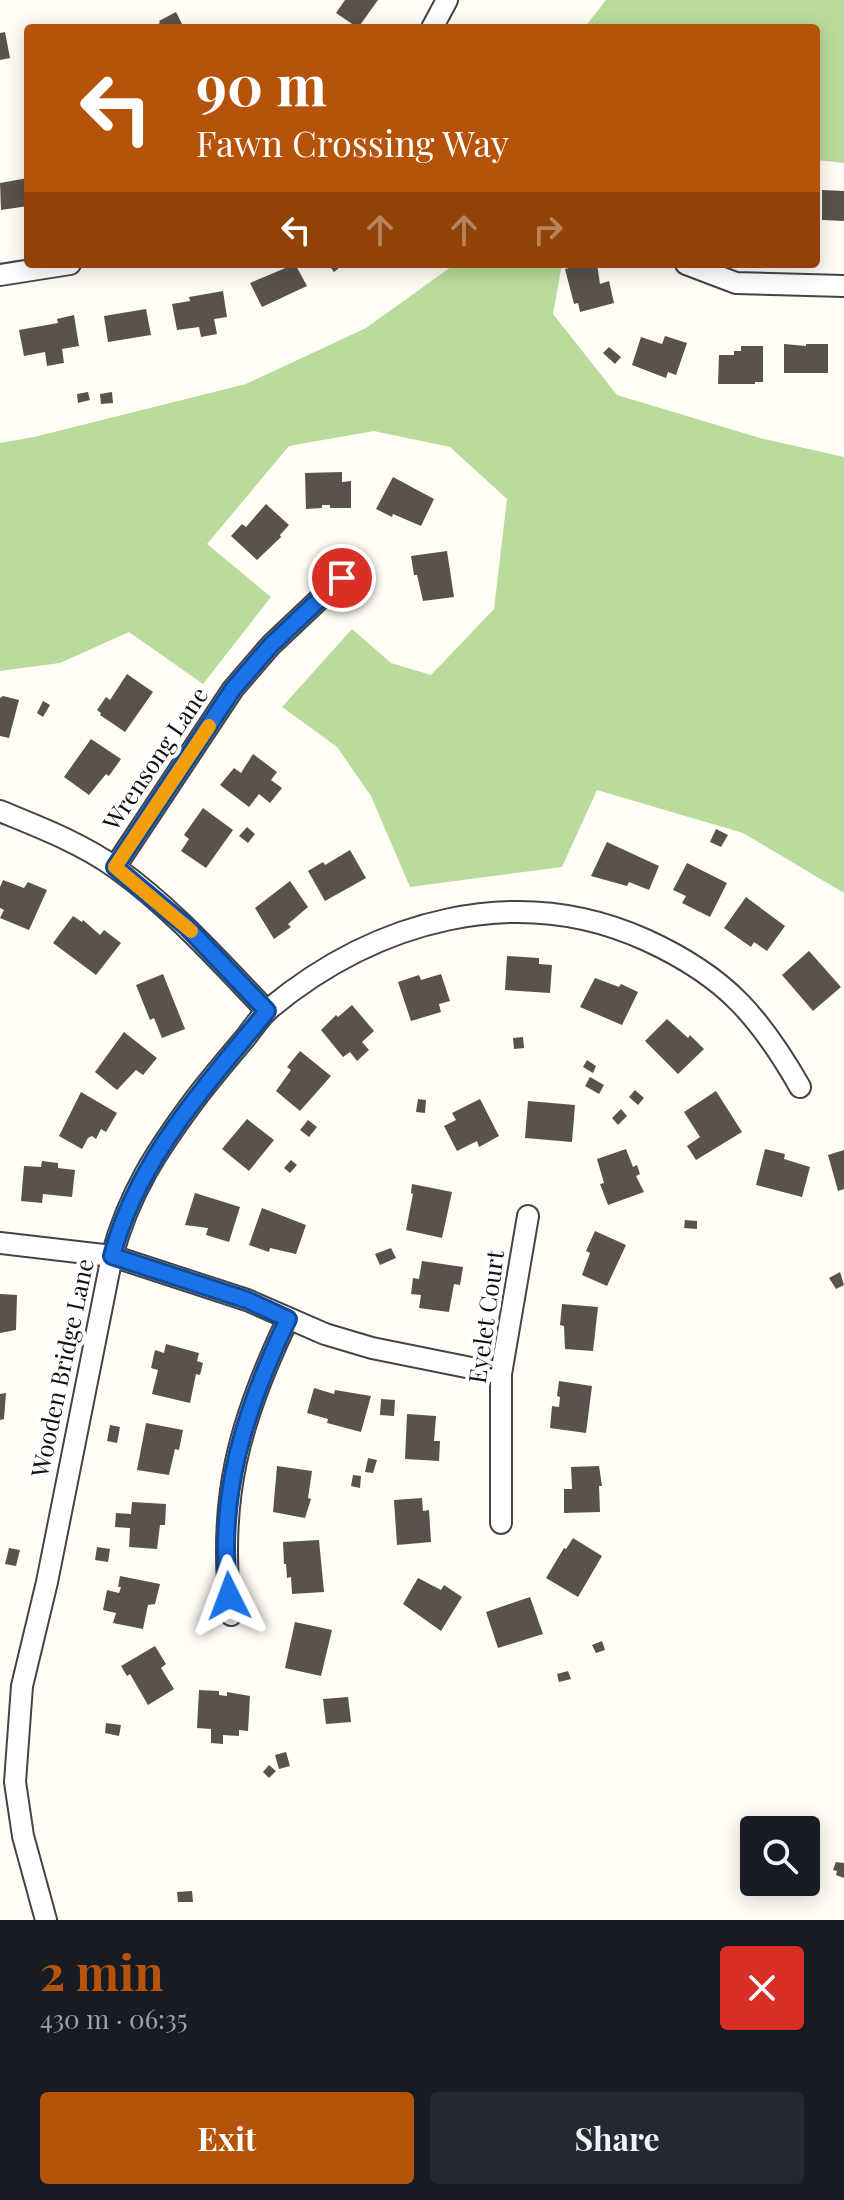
<!DOCTYPE html>
<meta charset="utf-8">
<style>
body{margin:0;font-family:"Playfair Display",serif;background:#242831;color:#f1f3f6;height:100vh;display:flex;flex-direction:column;font-size:30px;white-space:nowrap}
*{box-sizing:border-box;margin:0}
p{font-size:26px;color:#9ea1a6}
.icon{flex:none;width:44px;height:44px;fill:none;stroke:currentColor;stroke-width:2;stroke-linecap:round;stroke-linejoin:round}
.map{position:relative;height:1920px;overflow:hidden}
.panel{display:flex;flex-direction:column;background:#171b24;flex:1}
.panel>*{flex:none}
.banner{position:absolute;left:24px;top:24px;width:796px;height:244px;border-radius:8px;box-shadow:0 4px 20px #0003;background:#b45309;color:#fff;overflow:hidden}
.controls{position:absolute;left:740px;top:1816px;display:grid;gap:16px}
.controls a{display:grid;place-items:center;width:80px;height:80px;border-radius:8px;background:#171b24;box-shadow:0 4px 20px #0003;font-size:40px}
.pin{position:absolute;display:grid;place-items:center;width:68px;height:68px;color:#fff;margin:-34px;border:4px solid #fff;border-radius:50%;box-shadow:0 2px 8px #0007}
.me{position:absolute;width:88px;margin:-44px;rotate:357deg;stroke-linejoin:round;filter:drop-shadow(0 0 6px #0008)}
.turn{display:flex;align-items:center;gap:28px;height:168px;padding:0 40px;font-size:36px}
.turn .icon{width:104px;height:104px;stroke-width:2.5}
.turn b{display:block;font-size:56px;line-height:68px}
.lanes{display:flex;align-items:center;height:76px;padding:0 40px;background:#0003;justify-content:center;gap:40px;direction:ltr}
.lanes .off{opacity:.35}
.round{display:grid;place-items:center;flex:none;width:84px;height:84px;border-radius:8px;background:#242831}
.overview{display:flex;align-items:center;justify-content:space-between;height:136px;padding:0 40px}
h1{font-size:48px;font-weight:700;line-height:60px;color:#b45309}
.primary-button{display:flex;gap:16px;margin-top:auto;padding:16px 40px}
.primary-button a{flex:1;height:92px;border-radius:8px;background:#b45309;color:#fff;font-size:32px;font-weight:700;line-height:92px;text-align:center}
.primary-button a+a{background:#242831;color:#f1f3f6}
.map>svg:first-child{display:block}
.forest{fill:#b9dc9c}
.building{fill:#5a524d}
.lines{fill:none;stroke-linecap:round;stroke-linejoin:round}
.street-casing{stroke:#444;stroke-width:24}
.street{stroke:#fff;stroke-width:20}
.route-casing{stroke:#114b97;stroke-width:20}
.route{stroke:#1a73e8;stroke-width:14}
.slow{stroke:#f59e0b;stroke-width:14}
.labels{text-anchor:middle;stroke-width:8;stroke-linejoin:round;paint-order:stroke}
.street-label{font-size:24px;fill:#111;stroke:#fff}
</style>
<div class="map">
<svg width="844" height="1920" viewBox="0 0 844 1920">
<rect width="100%" height="100%" fill="#fffdf5"/>
<g class="forest">
<path d="M606,0H844V163L816,160V28H584Z"/>
<path d="M455,264H562L553,314L617,395L760,438L844,457V893L743,833L597,790L562,867L410,887L371,796L337,747L282,707L352,629L391,663L431,675L494,609L507,499L450,447L374,431L289,446L207,544L271,597L203,684L129,632L60,663L0,671V443L34,437L246,384L366,328Z"/>
</g>
<g class="building">
<path d="M345,0H378L358,28L336,13Z"/>
<path d="M176,12L184,28H149L160,23L159,21Z"/>
<path d="M5,32L10,58L0,60V33Z"/>
<path d="M28,178V206L1,210L0,183Z"/>
<path d="M822,190L844,191V221L822,220Z"/>
<path d="M295,264L307,286L262,307L250,283Z"/>
<path d="M328,264H344L334,272Z"/>
<path d="M584,264H597L600,284L609,281L614,303L580,312L578,303L574,304L565,269Z"/>
<path d="M223,291L227,317L214,319L217,334L201,337L199,327L177,330L172,304L190,301L189,297Z"/>
<path d="M146,309L151,335L108,342L104,316Z"/>
<path d="M74,315L79,346L62,349L64,363L47,366L45,352L24,356L19,330L58,323L57,319Z"/>
<path d="M665,336L687,343L676,375L668,372L666,378L632,365L641,337L662,344Z"/>
<path d="M784,344L806,346V344H828V373H784Z"/>
<path d="M741,346H763V382H755V384H718L719,355H734V351H741Z"/>
<path d="M609,347L621,357L615,364L603,353Z"/>
<path d="M88,392L90,400L78,403L77,394Z"/>
<path d="M112,392L113,403L101,404L100,394Z"/>
<path d="M342,472V482L351,481V508H330V505H322V508L306,509L305,473Z"/>
<path d="M393,477L434,499L421,526L393,514L392,517L376,509Z"/>
<path d="M266,504L289,525L280,535L281,537L257,560L231,536L242,524L246,527Z"/>
<path d="M447,551L454,597L423,601L417,575H414L411,556Z"/>
<path d="M127,674L153,692L125,732L100,715L101,713L97,710L106,697L110,700Z"/>
<path d="M3,696L19,700L9,738L0,736V698Z"/>
<path d="M43,701L50,705L43,717L37,713Z"/>
<path d="M91,739L121,759L109,776L106,774L89,795L64,777Z"/>
<path d="M253,754L277,772L271,780L282,788L270,803L259,794L249,807L220,785L234,768L241,773Z"/>
<path d="M203,808L233,830L206,868L181,851L189,839L184,835Z"/>
<path d="M247,827L255,834L248,843L239,836Z"/>
<path d="M716,829L728,835L721,847L710,842Z"/>
<path d="M607,842L659,866L649,890L629,882L627,886L591,876Z"/>
<path d="M350,850L366,878L325,901L308,871L323,862L325,865Z"/>
<path d="M687,863L727,883L710,917L682,903L686,896L673,890Z"/>
<path d="M3,880L24,888L28,882L47,890L29,930L0,918L4,910L0,908V887Z"/>
<path d="M290,881L308,907L288,924L291,927L274,939L255,908Z"/>
<path d="M746,897L785,926L767,951L754,942L751,947L724,928Z"/>
<path d="M73,916L82,922L83,920L100,935L104,930L121,943L96,975L53,943Z"/>
<path d="M809,951L841,987L813,1011L782,975Z"/>
<path d="M507,956L539,958V964L552,965L550,993L505,990Z"/>
<path d="M163,974L185,1029L162,1038L154,1018L150,1020L136,985Z"/>
<path d="M441,974L450,1001L439,1004L441,1012L411,1021L398,982L419,975L421,980Z"/>
<path d="M595,978L619,987L621,984L638,992L622,1025L580,1007Z"/>
<path d="M352,1005L374,1031L362,1042L369,1050L357,1061L350,1052L343,1057L321,1030L336,1015L338,1017Z"/>
<path d="M667,1019L688,1038L690,1035L704,1049L678,1074L645,1041Z"/>
<path d="M124,1032L157,1058L143,1075L136,1070L117,1090L95,1072Z"/>
<path d="M523,1037L524,1048L514,1049L513,1038Z"/>
<path d="M300,1051L331,1076L300,1111L276,1091L291,1070L287,1067Z"/>
<path d="M587,1060L596,1066L593,1073L583,1067Z"/>
<path d="M590,1077L604,1085L599,1094L585,1086Z"/>
<path d="M635,1090L644,1098L638,1105L629,1097Z"/>
<path d="M716,1091L742,1132L696,1160L687,1146L700,1137L684,1112Z"/>
<path d="M81,1092L117,1113L106,1132L101,1129L96,1139L92,1136L88,1138L82,1149L59,1136Z"/>
<path d="M418,1099L426,1100L425,1113L416,1112Z"/>
<path d="M480,1099L499,1136L479,1147L477,1141L457,1151L444,1126L456,1120L452,1113Z"/>
<path d="M528,1101L575,1105L572,1142L525,1138Z"/>
<path d="M621,1109L627,1116L618,1125L612,1118Z"/>
<path d="M247,1119L274,1140L249,1171L222,1149Z"/>
<path d="M308,1120L317,1127L309,1137L300,1130Z"/>
<path d="M626,1149L633,1167L637,1165L640,1174L636,1176L644,1192L608,1205L600,1184L604,1183L597,1159Z"/>
<path d="M765,1149L785,1154L784,1159L810,1167L802,1197L756,1185Z"/>
<path d="M844,1150V1189L838,1191L828,1155Z"/>
<path d="M291,1160L297,1165L290,1173L284,1168Z"/>
<path d="M42,1161L58,1163V1168L75,1170L72,1197L43,1194L42,1203L21,1201L24,1166L41,1167Z"/>
<path d="M412,1184L452,1192L442,1238L406,1230L413,1194L411,1193Z"/>
<path d="M195,1193L240,1207L229,1242L206,1235L208,1228L185,1225Z"/>
<path d="M262,1208L306,1225L296,1254L270,1248L269,1252L249,1245Z"/>
<path d="M685,1220L697,1221V1229L684,1228Z"/>
<path d="M595,1231L626,1245L607,1286L582,1275L590,1253L586,1251Z"/>
<path d="M391,1248L396,1258L380,1265L375,1254Z"/>
<path d="M422,1261L463,1267L460,1285L454,1284L449,1312L419,1308L421,1295L411,1294L413,1278L419,1279Z"/>
<path d="M840,1272L844,1285L836,1289L829,1278Z"/>
<path d="M0,1294L17,1295L16,1330L0,1333Z"/>
<path d="M562,1304L598,1307L593,1351L565,1349L564,1326L560,1325Z"/>
<path d="M166,1344L199,1353L197,1361L203,1363L200,1375L196,1374L190,1403L152,1394L158,1370L151,1368L155,1350L164,1353Z"/>
<path d="M559,1381L592,1386L586,1433L550,1428L552,1406L559,1407L560,1397L557,1396Z"/>
<path d="M314,1388L334,1394L335,1390L371,1396L361,1432L327,1423L328,1419L307,1413Z"/>
<path d="M6,1393L4,1419L0,1420V1394Z"/>
<path d="M381,1399L395,1400L394,1416L380,1415Z"/>
<path d="M407,1414L436,1416L434,1441H440L439,1461L405,1459Z"/>
<path d="M146,1423L183,1430L179,1450L175,1449L169,1475L137,1470Z"/>
<path d="M110,1425L120,1427L117,1443L107,1441Z"/>
<path d="M368,1458L377,1460L373,1473L365,1472Z"/>
<path d="M277,1466L312,1471L308,1498L311,1499L305,1518L273,1512Z"/>
<path d="M599,1466L602,1486H599L600,1512L564,1513V1489H572L571,1467Z"/>
<path d="M353,1475L361,1476L360,1488L351,1486Z"/>
<path d="M422,1498L423,1511L429,1510L431,1542L397,1545L394,1500Z"/>
<path d="M132,1502L166,1504L165,1525H160L157,1549L129,1547L130,1528L115,1527L116,1513L131,1514Z"/>
<path d="M573,1538L602,1556L578,1597L546,1578L564,1548L566,1549Z"/>
<path d="M319,1540L324,1592L292,1594L291,1577L287,1578L286,1564H284L283,1542Z"/>
<path d="M97,1547L110,1549L108,1562L95,1560Z"/>
<path d="M9,1548L20,1550L16,1566L5,1564Z"/>
<path d="M120,1576L160,1584L155,1604L148,1605L143,1629L113,1623L116,1613L103,1610L107,1590L119,1593L121,1587H118Z"/>
<path d="M418,1578L441,1590L444,1585L462,1597L441,1631L403,1604Z"/>
<path d="M530,1597L543,1634L498,1648L486,1612Z"/>
<path d="M295,1622L332,1630L321,1676L285,1668Z"/>
<path d="M602,1641L605,1650L596,1653L592,1645Z"/>
<path d="M155,1646L166,1664L161,1668L174,1689L148,1705L130,1674L127,1676L121,1666Z"/>
<path d="M568,1671L571,1679L559,1682L557,1674Z"/>
<path d="M199,1690L219,1691V1695L227,1696V1692L250,1696L248,1731L239,1730V1736L223,1735V1744L211,1743V1729L197,1728Z"/>
<path d="M348,1697L351,1722L326,1724L323,1699Z"/>
<path d="M106,1723L121,1725L119,1736L105,1733Z"/>
<path d="M286,1752L290,1766L279,1769L275,1755Z"/>
<path d="M269,1765L276,1771L269,1778L263,1772Z"/>
<path d="M836,1862L844,1863V1878L836,1875L837,1871L833,1870Z"/>
<path d="M192,1891L193,1902H178L177,1892Z"/>
</g>
<g class="lines">
<defs>
<g id="street">
<path d="M432,28L447,0"/>
<path d="M686,264L736,283L844,286"/>
<path d="M0,275L70,264"/>
<path d="M0,811C39,827 81,843 116,868C172,908 219,961 267,1011"/>
<path d="M115,867L233,689L271,645L342,578"/>
<path d="M0,1243L112,1256L247,1300L325,1334L372,1348L501,1374"/>
<path d="M501,1523V1374L528,1216"/>
<path d="M231,1615C217,1500 239,1421 288,1319"/>
<path d="M46,1920L23,1836L15,1782L22,1686L47,1582L112,1256C129,1193 157,1150 196,1098C212,1077 229,1057 246,1037C253,1028 260,1017 269,1009C375,921 516,881 646,940C681,956 713,975 740,1003C764,1028 783,1057 800,1087"/>
</g>
</defs>
<use href="#street" class="street-casing"/>
<use href="#street" class="street"/>
</g>
<g class="lines">
<defs>
<path id="route" d="M229,1596C216,1496 246,1407 288,1319L247,1300L112,1256C137,1160 205,1087 267,1011L187,927L115,867L233,689L271,645L342,578"/>
</defs>
<use href="#route" class="route-casing"/>
<use href="#route" class="route"/>
<path class="slow" d="M191,931L115,867L209,726"/>
</g>
<g class="labels">
<g class="street-label">
<text transform="translate(156 759) rotate(-56)" y="8">Wrensong Lane</text>
<text transform="translate(487 1317) rotate(-82)" y="8">Eyelet Court</text>
<text transform="translate(63 1368) rotate(-78)" y="8">Wooden Bridge Lane</text>
</g>
</g>
</svg>
<div class="controls">
<a><svg class="icon" aria-label="search" viewBox="0 0 24 24"><circle cx="10" cy="10" r="6"/><path d="M15 15l6 6"/></svg></a>
</div>
<div class="pin" style="left:342px;top:578px;background:#d93025"><svg class="icon" aria-label="arrive" viewBox="0 0 24 24"><path d="M6 21V4h12l-3 4 3 4H6"/></svg></div>
<svg class="me" style="left:229px;top:1596px" viewBox="-20 -20 40 40"><path d="M0-17L14 15 0 8-14 15z" fill="#1a73e8" stroke="#fff" stroke-width="4"/></svg>
<div class="banner">
<div class="turn"><svg class="icon" aria-label="left" viewBox="0 0 24 24"><path d="M17 20v-9H6M10 6l-5 5 5 5"/></svg><div><b>90 m</b>Fawn Crossing Way</div></div>
<div class="lanes"><svg class="icon" aria-label="left" viewBox="0 0 24 24"><path d="M17 20v-9H6M10 6l-5 5 5 5"/></svg><svg class="icon off" aria-label="ahead" viewBox="0 0 24 24"><path d="M12 20V5M6 11l6-6 6 6"/></svg><svg class="icon off" aria-label="ahead" viewBox="0 0 24 24"><path d="M12 20V5M6 11l6-6 6 6"/></svg><svg class="icon off" aria-label="right" viewBox="0 0 24 24"><path d="M7 20v-9h11M14 6l5 5-5 5"/></svg></div>
</div>
</div>
<section class="panel">
<div class="overview"><div><h1>2 min</h1><p>430 m · 06:35</p></div><a class="round" style="background:#d93025;color:#fff"><svg class="icon" aria-label="close" viewBox="0 0 24 24"><path d="M6 6l12 12M18 6L6 18"/></svg></a></div>
<div class="primary-button"><a>Exit</a><a>Share</a></div>
</section>
